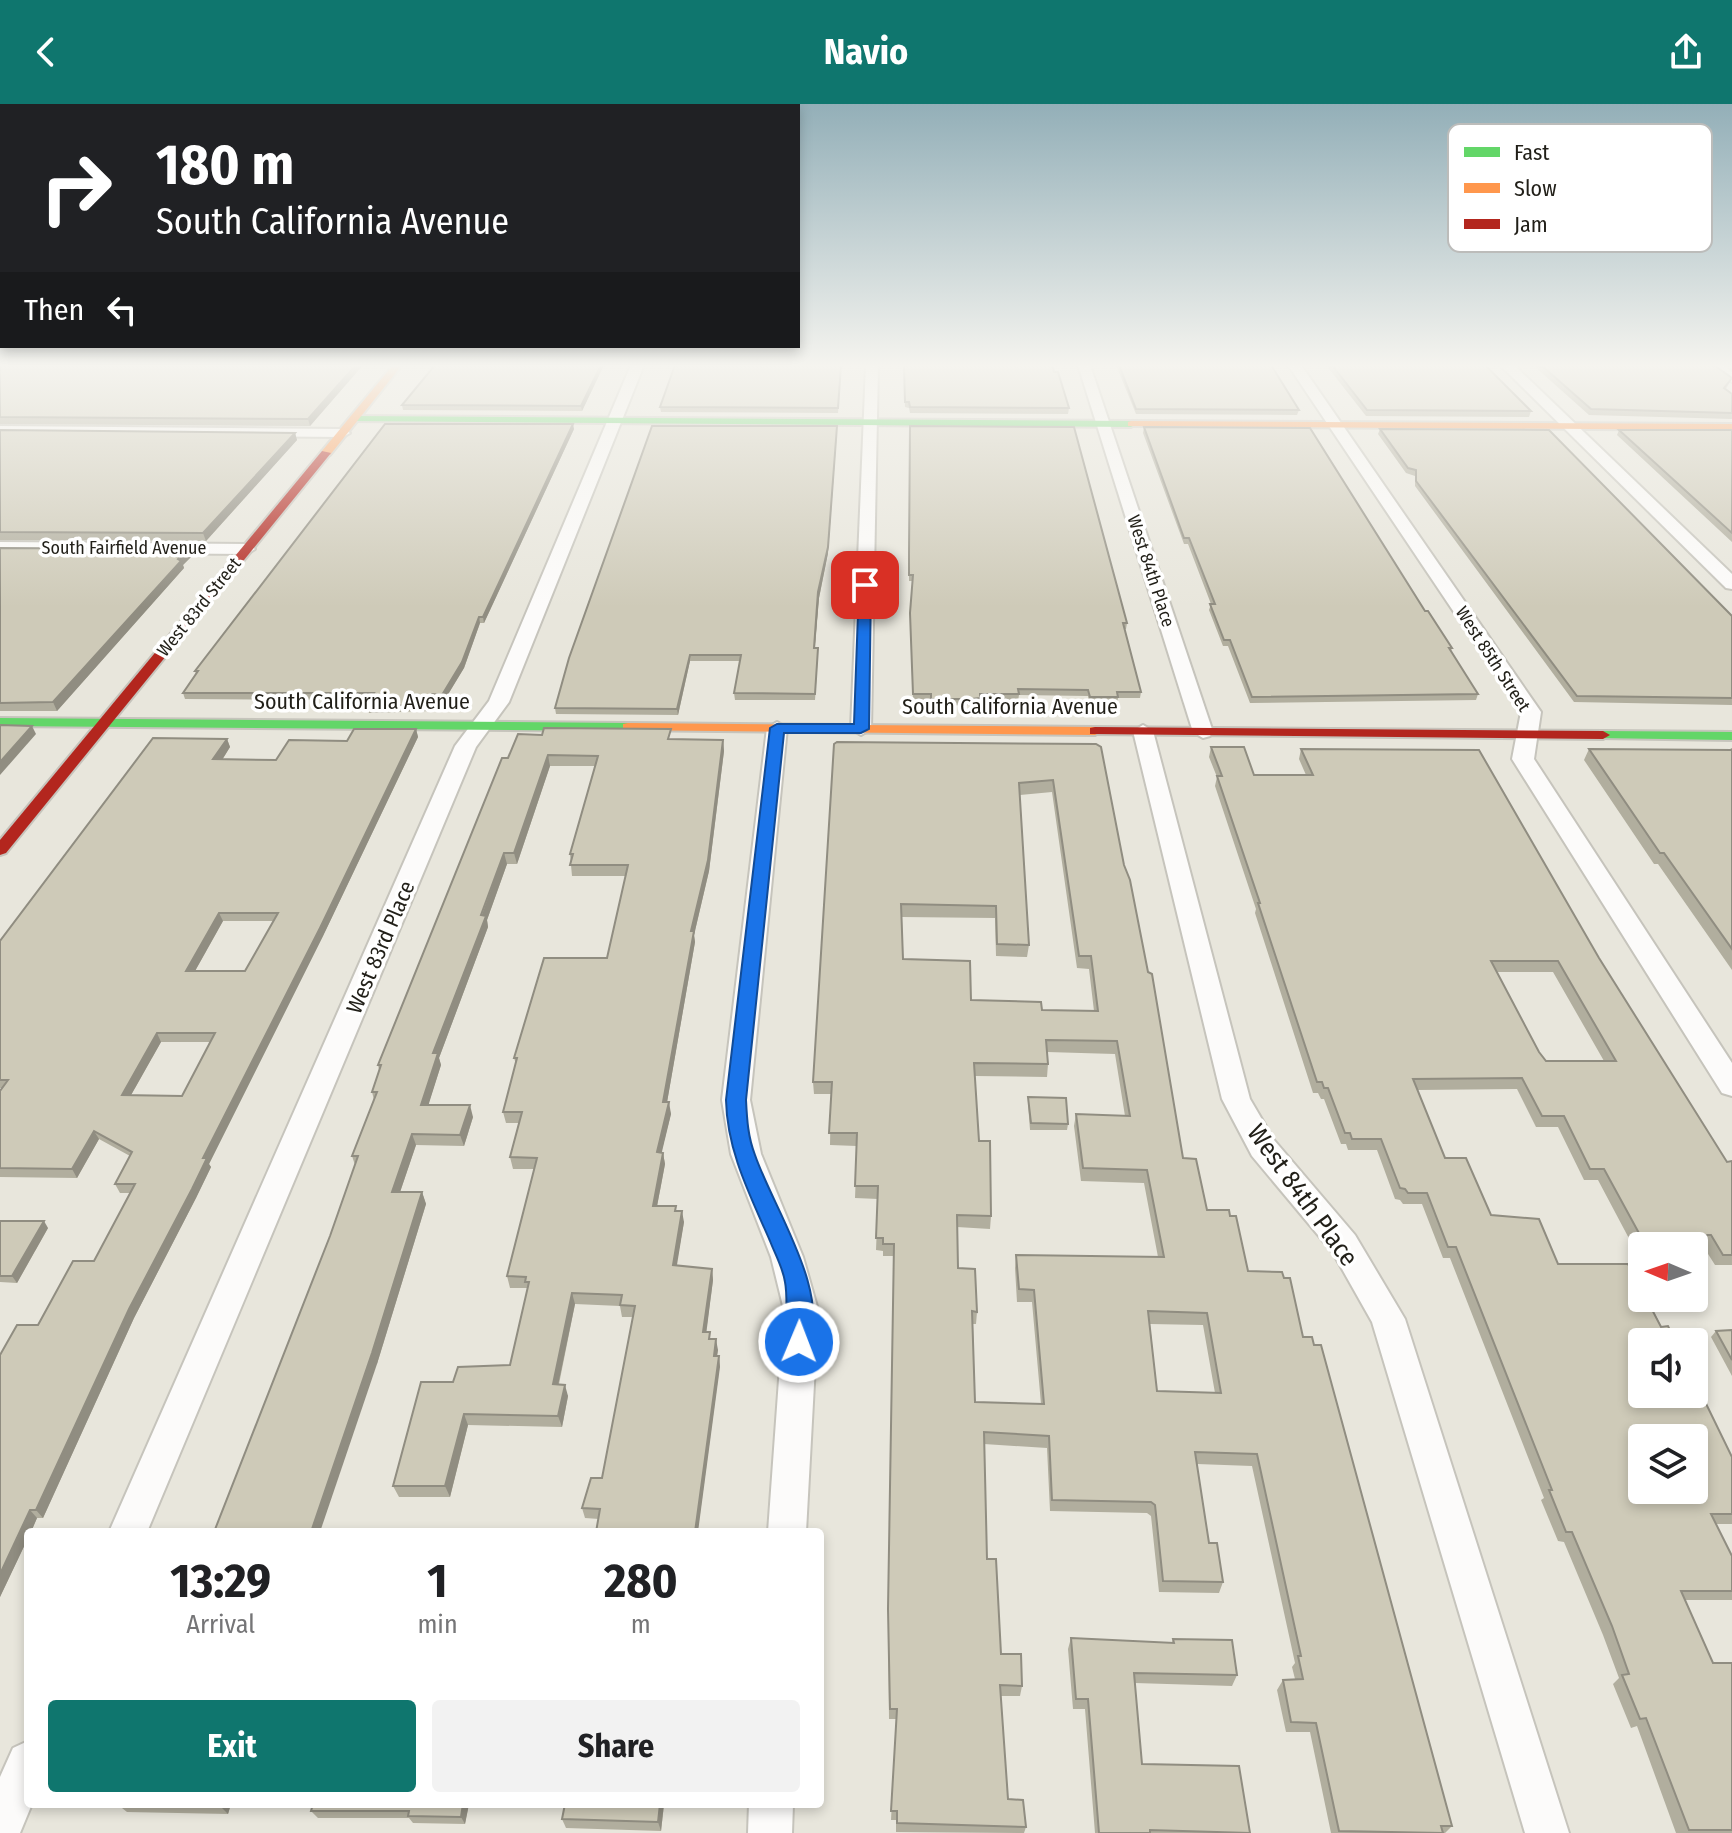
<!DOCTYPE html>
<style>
body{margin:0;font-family:"Fira Sans Condensed",sans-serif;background:#f2f2f2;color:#202124;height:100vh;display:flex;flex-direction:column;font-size:30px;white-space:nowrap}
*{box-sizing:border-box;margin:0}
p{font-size:26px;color:#757577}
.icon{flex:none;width:44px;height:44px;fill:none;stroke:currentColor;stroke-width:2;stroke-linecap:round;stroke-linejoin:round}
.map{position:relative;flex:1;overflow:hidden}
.details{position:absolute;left:24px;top:1424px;width:800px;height:280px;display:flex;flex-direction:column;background:#fff;border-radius:8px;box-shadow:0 4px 12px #0003}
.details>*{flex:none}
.guide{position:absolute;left:0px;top:0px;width:800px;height:244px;box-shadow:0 4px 12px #0003;background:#202124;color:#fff;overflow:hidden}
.needle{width:52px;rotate:272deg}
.controls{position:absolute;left:1628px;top:1128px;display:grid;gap:16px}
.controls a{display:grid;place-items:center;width:80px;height:80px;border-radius:8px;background:#fff;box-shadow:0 4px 12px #0003;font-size:40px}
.pin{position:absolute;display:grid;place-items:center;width:68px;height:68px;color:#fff;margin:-34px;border-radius:16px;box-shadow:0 4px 12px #0006}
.me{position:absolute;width:88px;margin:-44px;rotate:1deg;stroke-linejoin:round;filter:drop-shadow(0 0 6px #0008)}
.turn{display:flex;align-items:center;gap:28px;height:168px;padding:0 24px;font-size:36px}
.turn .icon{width:104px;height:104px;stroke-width:2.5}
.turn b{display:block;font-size:56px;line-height:68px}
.then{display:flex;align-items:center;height:76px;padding:0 24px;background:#0003;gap:16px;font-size:30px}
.eta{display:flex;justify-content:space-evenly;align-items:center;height:136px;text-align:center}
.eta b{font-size:48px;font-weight:700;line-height:56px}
.button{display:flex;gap:16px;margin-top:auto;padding:16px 24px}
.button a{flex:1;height:92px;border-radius:8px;background:#0f766e;color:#fff;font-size:32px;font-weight:700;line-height:92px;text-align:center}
.button a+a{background:#f2f2f2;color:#202124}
header{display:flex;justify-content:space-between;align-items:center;height:104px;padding:0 24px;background:#0f766e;color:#fff;font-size:36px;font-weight:700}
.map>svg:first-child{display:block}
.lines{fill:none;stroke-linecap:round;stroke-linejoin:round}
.street-casing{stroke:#c6c4bc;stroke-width:4}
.fast-casing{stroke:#c6c4bc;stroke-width:4}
.slow-casing{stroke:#c6c4bc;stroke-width:4}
.jam-casing{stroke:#c6c4bc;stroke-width:4}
.street{fill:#fcfbfa;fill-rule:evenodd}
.fast{fill:#63d668;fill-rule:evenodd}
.slow{fill:#ff974d;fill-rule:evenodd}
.jam{fill:#b3261e;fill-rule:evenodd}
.wall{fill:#b1ae9e;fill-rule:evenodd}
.shaded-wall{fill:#908d81}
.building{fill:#cecab8;stroke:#908d81;stroke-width:2;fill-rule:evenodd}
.route{fill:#1a73e8;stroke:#114b97;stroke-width:2}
.labels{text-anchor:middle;stroke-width:7;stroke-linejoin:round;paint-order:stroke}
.far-street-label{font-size:18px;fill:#211f18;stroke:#fff}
.street-label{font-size:22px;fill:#211f18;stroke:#fff}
.near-street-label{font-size:26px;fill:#211f18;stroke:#fff}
.key{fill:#fff;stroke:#bcbcba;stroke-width:2}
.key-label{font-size:22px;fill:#211f18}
</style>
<header><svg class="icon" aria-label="back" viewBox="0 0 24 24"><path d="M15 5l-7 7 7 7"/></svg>Navio<svg class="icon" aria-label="share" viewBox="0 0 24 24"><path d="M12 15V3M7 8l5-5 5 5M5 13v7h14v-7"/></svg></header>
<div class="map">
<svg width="1732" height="1729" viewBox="0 0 1732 1729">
<rect width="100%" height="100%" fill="#e8e6dc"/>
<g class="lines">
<defs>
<g id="street">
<path d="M631,261H644L509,598L476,643L147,1428H109L455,642L489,597Z"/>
<path d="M866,261H878L871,625L861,631L851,625Z"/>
<path d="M1078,261H1090L1213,628L1210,632L1203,634L1193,628Z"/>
<path d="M1288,261H1301L1541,608L1534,655L1732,959V992L1722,989L1512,655L1521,608Z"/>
<path d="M1500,261H1514L1732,470V485L1726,484Z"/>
<path d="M1708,261H1723L1732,268V278Z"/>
<path d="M0,322L343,325L350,329L343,333L0,330Z"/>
<path d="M0,438L247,440L255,445L247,450L0,448Z"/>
<path d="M777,618L787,624L750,996L761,1050L803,1153L818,1206L806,1428H768L784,1206L771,1153L731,1050L722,996L767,624Z"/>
<path d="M1143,621L1153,627L1250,995L1274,1036L1355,1131L1405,1215L1569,1729H1525L1372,1218L1333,1149L1252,1052L1222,995L1133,627Z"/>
<path d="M28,1637V1700H32L20,1729H0V1673L13,1644Z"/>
<path d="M749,1700H793L792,1729H748Z"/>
</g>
<g id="fast">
<path d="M354,312L1131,317L1136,320L1131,323L351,317L349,315Z"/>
<path d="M0,614L628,619L635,623L628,627L0,622Z"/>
<path d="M1603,627L1732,628V636L1598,634L1596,631Z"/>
</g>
<g id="slow">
<path d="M393,261H402L330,351H322V347Z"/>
<path d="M1131,317L1732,320V326L1128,322V318Z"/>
<path d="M628,619L1095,623L1102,627L1095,631L623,626V620Z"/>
</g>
<g id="jam">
<path d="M322,347L331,349L6,749L0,751V736Z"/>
<path d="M1095,623L1603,627L1610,631L1603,635L1090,630V624Z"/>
</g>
</defs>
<use href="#street" class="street-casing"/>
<use href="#fast" class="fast-casing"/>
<use href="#slow" class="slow-casing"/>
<use href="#jam" class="jam-casing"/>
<use href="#street" class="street"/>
<use href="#fast" class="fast"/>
<use href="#slow" class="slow"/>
<use href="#jam" class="jam"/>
</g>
<g class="wall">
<path d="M0,261H363L310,322L0,320Z"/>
<path d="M435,261H604L582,307L403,306L402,301Z"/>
<path d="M841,261L838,309L661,308L660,303Z"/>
<path d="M904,261L1054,268L1069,304L1068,310L910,309L909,304L905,303Z"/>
<path d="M1116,261H1271L1299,306L1297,311L1136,310Z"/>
<path d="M1326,261H1485L1531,307L1529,313L1366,312Z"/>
<path d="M1533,261H1714L1732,274L1726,285L1732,290V315L1589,311Z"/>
<path d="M1144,323L1425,507L1452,544L1451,547L1478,590L1476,596L1250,599L1228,542H1223L1209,506L1211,500L1188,440H1184L1143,329Z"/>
<path d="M574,325L484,519H480L464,564L444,597H433L431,607L369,609L367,602L370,596L185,595L183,589L196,570L195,567Z"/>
<path d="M1380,325L1732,512V601L1574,598L1415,382V372L1406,369L1378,330Z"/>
<path d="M0,326L295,329L297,336L206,437L0,436Z"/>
<path d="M1619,326H1732V438L1617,331Z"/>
<path d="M0,444L188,445L191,453L183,461L184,464L57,607H0Z"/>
<path d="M828,449L819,494L815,544L818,551L815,596H735L734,589L740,557H690L678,611L556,610L555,604Z"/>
<path d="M909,457L1127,519L1126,525H1125L1141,588L1140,594H1118L1117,599H1089L1088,592L1019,591L1018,597H980V600L972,601L931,602V597H913L910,515L913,477H909Z"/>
<path d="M416,625L418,633L323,832L209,1060L211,1063L196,1094L134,1214L43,1414H37L31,1428H28V1434L0,1493V1251L38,1221L94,1157L130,1089H120L115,1080L130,1052L99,1035L77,1074L0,1073V987L2,984H0V837L227,635L230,643L222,656H276L347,637ZM223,817H274L245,867H195ZM161,938H210L182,992L131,991Z"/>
<path d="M672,635L723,636L724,647L709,767L694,831L695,838L667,998L671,1010L661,1049H663L665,1060L657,1102H676V1107L684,1118L676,1162L712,1165L713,1176L706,1228L718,1246L717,1252H719L720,1263L599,1415L585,1414L582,1404L602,1374L633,1213H622L620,1202L575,1200L559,1280L568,1292L562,1323L468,1321L450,1393H399L393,1382L453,1278L510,1261L527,1187V1184H510L507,1172L534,1065H513L510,1053L519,1019H506L503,1008L516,960L514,954L607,854L626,772H572L570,750L595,662H550L517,760H507L487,816L488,823L439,954L441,961L428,1001L473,1013L464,1042L416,1041L400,1088H422L426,1100L377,1260L330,1132L355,1061L352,1052L374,996L372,988L379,966L378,961L508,654Z"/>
<path d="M834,640H1096L1183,1054L1207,1106L1248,1167L1303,1233L1452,1722L1445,1729H1331L1310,1628H1286L1277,1586L1283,1576L1295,1575L1292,1563L1295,1559L1252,1362L1197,1360L1209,1439L1223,1478L1219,1489L1159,1488L1151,1412L1147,1409L1050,1407L1047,1344L984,1340L987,1455L1001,1550L1022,1582L1020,1592H1001L1008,1695L1026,1723L1024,1729L896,1728V1716H891L896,1615H889L888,1515L894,1152H883V1147L876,1146L878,1095L855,1094L857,1042L830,1041L831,990H814L813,978ZM1052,688L1077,864L1089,865L1094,907L1042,906L971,896L903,855L902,813L995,814L996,852L1027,853L1029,841L1020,691ZM1047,948L1115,950L1125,1012L1076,1010L1074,1022L1081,1077L1144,1079L1158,1153L1016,1151L1015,1164L1017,1198H1032L1041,1300L975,1298L973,1220H976L977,1208L958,1164L957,1123L990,1125L991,1112L979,1037L975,972L1047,973L1048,960ZM1150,1220L1203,1221L1215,1289L1157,1287Z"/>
<path d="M1211,643L1254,671H1306L1299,655L1301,645L1599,854L1727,1058L1732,1057V1161H1715L1703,1142H1633L1598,1076H1584L1558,1023H1536L1517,985L1417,986L1445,1054L1491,1111L1558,1160L1642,1186L1732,1353V1420H1716L1732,1452V1496H1685L1713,1559H1732V1729H1676L1637,1622L1631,1624L1613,1580L1619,1574L1603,1531L1564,1438L1558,1437L1541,1396L1544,1394L1450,1154H1443L1422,1100H1403L1400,1096L1395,1095L1377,1046H1348L1346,1040H1341L1324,995H1321L1318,989H1313L1255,809L1256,805L1215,682L1217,673L1209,653ZM1497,868H1553L1604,957H1546L1539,948Z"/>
<path d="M1731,644H1732V866L1658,760H1654L1584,656L1589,645L1730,646Z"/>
<path d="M1028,993L1068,1020L1067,1026H1030L1028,1000Z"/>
<path d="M0,1117L48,1124L17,1179L0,1178Z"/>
<path d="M1732,1226V1272L1711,1233L1716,1227Z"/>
<path d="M1071,1534L1172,1539L1173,1535L1237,1571L1232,1582L1135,1579L1142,1660L1250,1729H1095L1085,1605H1073L1068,1545Z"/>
<path d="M117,1700H231L228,1710L127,1708Z"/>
<path d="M313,1700H469L465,1720L413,1719L409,1714H318L311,1707Z"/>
<path d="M565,1700H664L661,1727L566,1724L562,1715Z"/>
</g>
<g class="shaded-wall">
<path d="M356,261H363L310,322L308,315Z"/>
<path d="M601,261H604L582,307L581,302Z"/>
<path d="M573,320L574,325L484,519L483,513Z"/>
<path d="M837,327L828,449L819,494L814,551L818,488Z"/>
<path d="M295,329L297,336L206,437L203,429Z"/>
<path d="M188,445L191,453L183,461L184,464L57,607L53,598Z"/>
<path d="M479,513L480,519L464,564L444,597L442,591Z"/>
<path d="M690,551V557L678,611L677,605Z"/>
<path d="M432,590L433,597L431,607L429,601Z"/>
<path d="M980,594V600L972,601V595Z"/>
<path d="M32,622L36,630L0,671V658Z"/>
<path d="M416,625L418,633L323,832L209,1060L211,1063L196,1094L134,1214L43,1414L36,1406L129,1205Z"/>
<path d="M227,635L230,643L217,664L213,655Z"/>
<path d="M723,636L724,647L709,767L694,831L695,838L665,1010L663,998Z"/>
<path d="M548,651L550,662L517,760L514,749Z"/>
<path d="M504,749L507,760L487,816L488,823L439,954L441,961L425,1012L421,1001L433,949Z"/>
<path d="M219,809L223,817L190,876L186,867Z"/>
<path d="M157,929L161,938L126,1000L122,991Z"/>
<path d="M669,998L671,1010L659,1060L657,1048Z"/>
<path d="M470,1001L473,1013L464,1042L460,1031Z"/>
<path d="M94,1027L99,1035L77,1074L72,1065Z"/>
<path d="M412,1030L416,1041L396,1100L392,1088Z"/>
<path d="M663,1049L665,1060L655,1113L653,1102Z"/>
<path d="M422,1088L426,1100L377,1260L320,1428H311Z"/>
<path d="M682,1107L684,1118L675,1173L673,1161Z"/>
<path d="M44,1117L48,1124L17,1179L12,1172Z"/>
<path d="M712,1165L713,1176L705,1239L703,1228Z"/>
<path d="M572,1189L575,1200L556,1291L553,1280Z"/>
<path d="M716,1235L718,1246L715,1263L714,1252Z"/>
<path d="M719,1252L720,1263L698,1428H695Z"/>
<path d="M565,1281L568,1292L562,1323L558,1312Z"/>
<path d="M464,1310L468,1321L450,1393L445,1382Z"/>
<path d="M30,1406L37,1414L31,1428H28V1434L0,1493V1470Z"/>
<path d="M220,1700H231L228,1710L220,1702Z"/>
<path d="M463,1700H469L465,1720L461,1713Z"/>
<path d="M660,1700H664L661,1727L658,1718Z"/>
</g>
<g class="building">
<path d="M0,261H356L308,315L0,313Z"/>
<path d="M435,261H601L581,302L402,301Z"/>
<path d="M675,261H841L838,304L660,303Z"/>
<path d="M904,261H1052L1054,268H1058L1069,304L910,303L909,298H905Z"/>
<path d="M1119,261H1271L1299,306L1136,305Z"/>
<path d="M1332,261H1485L1531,307L1367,306Z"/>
<path d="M1541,261H1714L1732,274L1724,284L1732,290V309L1591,305Z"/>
<path d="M385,320H573L483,513H479L462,558L442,591L432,590L429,601L367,602L374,589H183L198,567H195Z"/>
<path d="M652,322H837L828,443L818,488L814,544H818L815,590L734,589L741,551H690L677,605L555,604L569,554Z"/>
<path d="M910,322L1074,323L1127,519H1123L1141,588H1117L1118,593H1090L1088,586L1018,585L1019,590H980V594L972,595H931V590H913L910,509L913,471H909V451Z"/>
<path d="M1144,323L1310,324L1425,507H1428L1452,544H1449L1478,590L1252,593L1230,536H1224L1210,500H1215L1189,434H1184Z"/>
<path d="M1380,325L1549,326L1732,512V594L1577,592L1416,377V366L1408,364Z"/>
<path d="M0,326L295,329L203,429L0,428Z"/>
<path d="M1619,326H1732V429Z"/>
<path d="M0,444L188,445L178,455L181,457L53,598L0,599Z"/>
<path d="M0,621L32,622L0,658Z"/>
<path d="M544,624L671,625L668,635L723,636L708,756L691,827H694L663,998H669L657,1048L663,1049L653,1102H676L675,1107H682L673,1161L712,1165L703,1228H710L709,1235H716L714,1252H719L695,1428H596L600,1405L582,1404L591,1374H602L635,1202L620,1201L622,1191L572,1189L553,1280L565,1281L558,1312L464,1310L445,1382H393L421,1278H453L458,1263L510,1261L529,1178H525L526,1173L507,1172L537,1054L510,1053L522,1008H503L517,954H514L544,854H607L628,761H570L573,750H570L598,652L548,651L514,749H504L481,811L486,812L433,949H438L421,1001H470L460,1031L412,1030L392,1088H422L372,1249L311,1428H214L330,1132L358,1052H352L377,988H372L381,961H378L502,654H508L518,630L542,631Z"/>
<path d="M354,625H416L320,824L203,1054H207L192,1085L129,1205L36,1406H30L0,1470V1251L17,1221H38L73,1157H94L135,1080H115L132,1048L94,1027L72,1065L0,1064V987L8,976H0V837L153,634L227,635L213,655L276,656L289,636L347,637ZM219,809H278L245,867H186ZM157,929H215L182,992L122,991Z"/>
<path d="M837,638L1096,640L1101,643L1124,761L1130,776L1148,868L1152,870L1183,1054L1196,1055L1207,1106H1229L1230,1112H1236L1248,1167L1282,1168L1284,1174H1290L1303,1233H1312L1314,1241H1321L1452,1722H1441L1443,1729L1339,1727L1316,1619L1291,1618L1283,1576L1303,1575L1298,1552H1301L1257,1350L1195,1348L1209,1439H1217L1223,1478L1163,1477L1155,1401L1151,1398L1052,1396L1049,1332L984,1328L987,1455H996L1001,1550H1021L1022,1582L1000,1581L1008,1695L1023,1696L1026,1723L897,1719V1707H891L897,1605H890L888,1505L894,1140H883V1134H876L878,1082H855L857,1029H829L832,978H813L834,640ZM1053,676L1079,852H1091L1098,907L1042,906L1041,898L971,896L970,857L903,855L901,800L996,802L997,840L1029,841L1019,679ZM1046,936L1117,937L1130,1012L1076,1010L1083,1064L1147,1066L1164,1153L1016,1151L1019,1185L1034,1186L1044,1300L975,1298L972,1207L977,1208L975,1165L958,1164L957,1111L991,1112L990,1037H979L974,959L1048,960ZM1148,1207L1207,1209L1221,1289L1157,1287Z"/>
<path d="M1211,643H1244L1254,671H1313L1301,645L1479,646L1599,854L1727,1058L1732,1057V1151H1723L1711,1131H1640L1604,1065H1590L1564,1012H1542L1522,974L1413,975L1445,1054H1466L1491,1111L1539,1115L1558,1160H1628L1642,1186V1194H1646L1661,1223L1668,1222L1676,1238H1642V1290H1694V1275L1732,1353V1410H1711L1732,1452V1487H1681L1713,1559H1732V1726H1689L1646,1614L1640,1615L1622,1571L1629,1570L1612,1522L1572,1428H1566L1549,1386H1552L1456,1143H1448L1427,1089H1408L1405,1085L1400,1084L1381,1035H1352L1350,1029H1345L1328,984H1324L1322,978H1317L1258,799H1260L1217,672H1222ZM1491,857H1558L1616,957H1546L1539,948ZM1642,1334H1694V1386H1642Z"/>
<path d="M1589,645L1732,646V845L1664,749H1660Z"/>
<path d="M1028,993L1066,994L1068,1020L1031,1019Z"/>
<path d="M0,1117H44L12,1172H0Z"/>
<path d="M1732,1226V1256L1716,1227Z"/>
<path d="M1071,1534L1174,1539L1173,1535L1232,1536L1237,1571L1134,1569L1142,1660L1239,1662L1250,1729L1150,1726V1729H1099L1088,1595H1076Z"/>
<path d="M129,1700H220V1702Z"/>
<path d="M313,1700H463L461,1713L408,1712L409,1707H311Z"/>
<path d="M565,1700H660L658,1718L562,1715Z"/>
</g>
<linearGradient id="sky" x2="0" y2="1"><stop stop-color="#93afb8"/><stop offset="0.52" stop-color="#f5f4ef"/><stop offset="1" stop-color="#f5f4ef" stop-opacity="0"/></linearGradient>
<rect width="1732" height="503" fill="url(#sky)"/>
<path class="route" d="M865,477L871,481L869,625L861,629H784L746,996C747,1016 748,1033 755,1051C773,1104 833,1190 807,1245L799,1248L790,1245C783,1230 789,1198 785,1178C783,1164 775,1150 770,1137C750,1091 727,1047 726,996L770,624L777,620H854L859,481Z"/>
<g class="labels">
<g class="far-street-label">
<text x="124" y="450">South Fairfield Avenue</text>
<text transform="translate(1151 467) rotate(72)" y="6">West 84th Place</text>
<text transform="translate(199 503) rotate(-51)" y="6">West 83rd Street</text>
<text transform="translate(1493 555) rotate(57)" y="6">West 85th Street</text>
</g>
<g class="street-label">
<text x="362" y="605">South California Avenue</text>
<text x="1010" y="610">South California Avenue</text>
<text transform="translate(380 843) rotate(-67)" y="8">West 83rd Place</text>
</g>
<g class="near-street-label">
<text transform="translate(1303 1091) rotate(54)" y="9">West 84th Place</text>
</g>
</g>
<rect x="1448" y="20" width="264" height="128" rx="12" class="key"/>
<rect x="1464" y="43" width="36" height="10" fill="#63d668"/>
<rect x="1464" y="79" width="36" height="10" fill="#ff974d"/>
<rect x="1464" y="115" width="36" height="10" fill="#b3261e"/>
<g class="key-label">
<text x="1514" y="56">Fast</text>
<text x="1514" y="92">Slow</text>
<text x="1514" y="128">Jam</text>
</g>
</svg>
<div class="controls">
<a><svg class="needle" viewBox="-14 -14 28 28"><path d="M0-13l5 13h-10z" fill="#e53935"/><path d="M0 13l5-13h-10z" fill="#757577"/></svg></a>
<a><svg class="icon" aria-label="sound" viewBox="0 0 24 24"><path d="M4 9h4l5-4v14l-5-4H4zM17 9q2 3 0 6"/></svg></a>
<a><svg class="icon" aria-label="layers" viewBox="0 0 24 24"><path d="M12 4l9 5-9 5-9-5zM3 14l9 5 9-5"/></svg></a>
</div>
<div class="pin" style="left:865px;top:481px;background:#d93025"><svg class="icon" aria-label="arrive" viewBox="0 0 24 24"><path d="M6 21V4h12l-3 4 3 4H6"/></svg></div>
<svg class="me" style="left:799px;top:1238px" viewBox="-20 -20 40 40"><circle r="17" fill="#1a73e8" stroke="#fff" stroke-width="3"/><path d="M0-11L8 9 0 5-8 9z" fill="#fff"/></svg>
<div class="guide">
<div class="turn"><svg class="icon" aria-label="right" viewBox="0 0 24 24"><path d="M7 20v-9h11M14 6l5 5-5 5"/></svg><div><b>180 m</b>South California Avenue</div></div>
<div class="then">Then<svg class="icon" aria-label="left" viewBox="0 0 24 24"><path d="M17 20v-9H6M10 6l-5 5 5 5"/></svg></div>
</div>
<section class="details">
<div class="eta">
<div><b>13:29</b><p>Arrival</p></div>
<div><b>1</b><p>min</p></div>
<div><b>280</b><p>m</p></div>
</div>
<div class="button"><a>Exit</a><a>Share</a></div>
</section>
</div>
